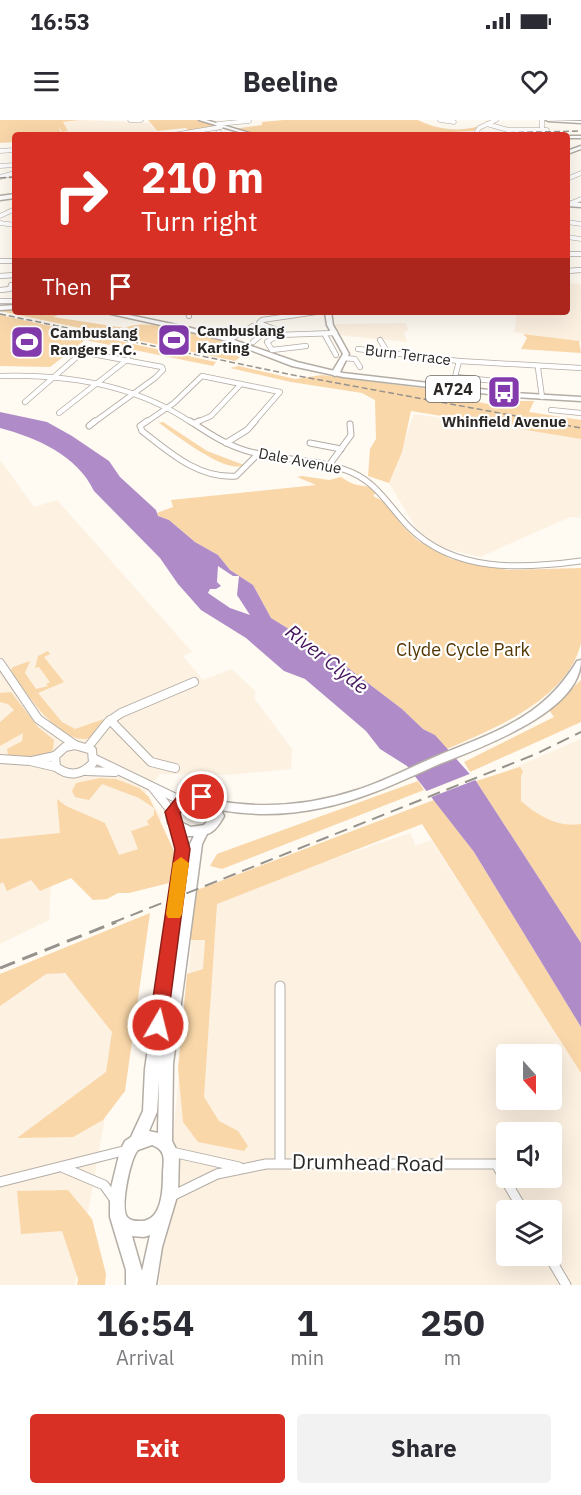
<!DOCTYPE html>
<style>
body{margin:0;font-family:"IBM Plex Sans",sans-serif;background:#f2f2f3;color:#2b2b33;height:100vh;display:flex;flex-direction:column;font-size:22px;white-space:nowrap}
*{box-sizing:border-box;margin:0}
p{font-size:20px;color:#7c7c81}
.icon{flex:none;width:33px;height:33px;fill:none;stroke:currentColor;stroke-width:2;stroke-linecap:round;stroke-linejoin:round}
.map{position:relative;height:1165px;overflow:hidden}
.sheet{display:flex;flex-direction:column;background:#fff;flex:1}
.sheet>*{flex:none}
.banner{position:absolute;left:12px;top:12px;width:558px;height:183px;border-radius:6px;box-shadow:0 6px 24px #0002;background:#d93025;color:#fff;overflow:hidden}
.needle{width:39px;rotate:159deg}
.tools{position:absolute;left:496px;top:924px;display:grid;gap:12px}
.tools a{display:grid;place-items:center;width:66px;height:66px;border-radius:6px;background:#fff;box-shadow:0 6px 24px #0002;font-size:30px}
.pin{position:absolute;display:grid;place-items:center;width:51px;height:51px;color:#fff;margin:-26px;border:3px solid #fff;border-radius:50%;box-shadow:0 2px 6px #0007}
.me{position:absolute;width:66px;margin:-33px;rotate:8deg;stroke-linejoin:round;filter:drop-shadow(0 0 4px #0008)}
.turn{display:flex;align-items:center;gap:21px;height:126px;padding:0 30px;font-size:27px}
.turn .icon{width:78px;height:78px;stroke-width:2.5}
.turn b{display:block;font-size:42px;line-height:51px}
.then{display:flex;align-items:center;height:57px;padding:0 30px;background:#0003;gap:12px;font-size:22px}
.eta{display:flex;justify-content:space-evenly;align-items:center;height:102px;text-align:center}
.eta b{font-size:36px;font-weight:700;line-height:42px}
.button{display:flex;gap:12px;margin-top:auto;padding:12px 30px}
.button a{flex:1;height:69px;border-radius:6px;background:#d93025;color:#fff;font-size:24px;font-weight:700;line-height:69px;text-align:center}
.button a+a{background:#f2f2f3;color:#2b2b33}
.status{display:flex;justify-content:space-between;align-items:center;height:42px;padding:0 30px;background:#fff;direction:ltr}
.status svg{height:16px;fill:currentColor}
header{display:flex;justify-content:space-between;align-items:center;height:78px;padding:0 30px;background:#fff;font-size:27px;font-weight:700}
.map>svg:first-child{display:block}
.built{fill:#fdf1e2;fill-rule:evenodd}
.green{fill:#f9d7a9}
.water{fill:#af8cc8;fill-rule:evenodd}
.pier{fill:#fffaf2}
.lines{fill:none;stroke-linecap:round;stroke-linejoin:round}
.street-far4-casing{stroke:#b4ada5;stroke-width:5}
.street-far3-casing{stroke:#b4ada5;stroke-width:6}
.street-far2-casing{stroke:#b4ada5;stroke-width:7}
.street-far1-casing{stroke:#b4ada5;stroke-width:10}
.street-casing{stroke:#b4ada5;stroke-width:11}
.secondary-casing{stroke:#b4ada5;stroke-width:3}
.primary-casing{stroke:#b4ada5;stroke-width:3}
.street-far4{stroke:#fff;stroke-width:4}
.street-far3{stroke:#fff;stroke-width:4.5}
.street-far2{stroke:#fff;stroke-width:5}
.street-far1{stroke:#fff;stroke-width:8}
.street{stroke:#fff;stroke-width:9}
.secondary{fill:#fff;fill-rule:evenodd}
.primary{fill:#fff;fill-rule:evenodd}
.rail-far2{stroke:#96928d;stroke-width:1.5;stroke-dasharray:6 3;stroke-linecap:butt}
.rail-far1{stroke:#96928d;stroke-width:2;stroke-dasharray:13 7;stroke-linecap:butt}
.rail{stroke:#96928d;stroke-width:3;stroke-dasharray:16 8;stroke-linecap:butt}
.route{fill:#d93025;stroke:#8d1f18;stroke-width:1.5}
.slow{fill:#f59e0b}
.labels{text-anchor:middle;stroke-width:4.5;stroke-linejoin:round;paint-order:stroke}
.far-poi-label{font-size:15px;font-weight:bold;fill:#2b2825;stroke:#fff;text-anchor:start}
.far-street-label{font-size:15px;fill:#2b2825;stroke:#fff}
.shield{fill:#fff;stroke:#6b6866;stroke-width:1.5}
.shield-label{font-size:16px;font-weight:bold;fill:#2b2825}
.park-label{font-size:18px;fill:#523500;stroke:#fff}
.water-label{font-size:20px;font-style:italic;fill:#44155d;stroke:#fff}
.near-street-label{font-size:21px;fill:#2b2825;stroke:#fff}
</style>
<div class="status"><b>16:53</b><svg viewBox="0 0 49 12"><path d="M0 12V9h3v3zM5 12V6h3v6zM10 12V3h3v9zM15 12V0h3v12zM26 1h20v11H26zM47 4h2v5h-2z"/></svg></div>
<header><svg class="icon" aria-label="menu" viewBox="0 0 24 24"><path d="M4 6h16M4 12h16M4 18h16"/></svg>Beeline<svg class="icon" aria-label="heart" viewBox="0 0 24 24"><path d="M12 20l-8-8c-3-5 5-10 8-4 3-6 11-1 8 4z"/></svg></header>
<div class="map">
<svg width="581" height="1165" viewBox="0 0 581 1165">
<rect width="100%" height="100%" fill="#fffaf2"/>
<g class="built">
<path d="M82,0L149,3L159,15H22L61,3Z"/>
<path d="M567,163L581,164V222L514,212L517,194L501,192H567Z"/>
<path d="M406,203L408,210L404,212L407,222L339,215L335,204Z"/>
<path d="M414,294L581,318V398L570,397L480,437L439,427L419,413L389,363Z"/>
<path d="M0,340L34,387L57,380L192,532L183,536L203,560L232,549L255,571L254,578L292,629L291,649L228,655L160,654L145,673L162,697L143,733L51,764L49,800L0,824Z"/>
<path d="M581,619V812L481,662Z"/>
<path d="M410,713L416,726L431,720L581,951V1165H159L195,785ZM507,934H552V980H507ZM507,1012H552V1058H507ZM507,1090H552V1136H507Z"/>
<path d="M50,839L120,913L75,1165H0V863Z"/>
</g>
<g class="green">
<path d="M0,0H80L63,2L68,11L62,12L59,7L61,15H15V22L0,23Z"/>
<path d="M148,0H197L217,6L190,12L186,8L157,11Z"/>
<path d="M284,0H418C437,10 459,12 480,6L473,11L394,15H258L234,9L262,5V2Z"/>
<path d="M11,189H15V192H66L53,197L125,208C147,197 201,215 225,222L217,228L240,237L235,241L0,191Z"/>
<path d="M0,195L216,242L213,246L85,220L50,247L0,246Z"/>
<path d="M523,214L579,221L581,233L521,229L527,218Z"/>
<path d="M239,246L295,259L322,255L437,270V274L509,288L514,281H534L529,292L581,300V319L411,291L402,332L389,363L368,356L370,329L376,319L375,280L362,273L291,262L230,248Z"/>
<path d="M163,302L207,331L244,345C226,355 175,314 159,303Z"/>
<path d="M302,356L329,360L341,357C344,359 350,363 354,364C363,367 368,364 377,372L373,376L387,383L401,404L417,420L451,439L508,450L581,448C581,470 581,502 581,523C568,579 494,609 447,629L435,615L423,609L402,589L331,535L271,498L253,465L230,450L218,435L195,422L169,400L158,396L157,393L173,387L171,380L316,365L297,357Z"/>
<path d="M48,531L50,534L44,537L64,562L38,573L62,602L75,609L104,599L90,618C61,627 24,571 11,550L13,547L30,541L25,553L36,569L48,566L46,564L50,562L39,547L35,548L38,536Z"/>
<path d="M581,560V602L470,652L464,642L554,597L549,590Z"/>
<path d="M11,572L38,607L54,620L53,630C41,640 22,636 8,635L7,629L22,621L23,613L0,626V602L14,590L8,584L0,582V573Z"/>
<path d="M520,647L523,651L521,656V681C538,696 559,708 581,704V823L476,661Z"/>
<path d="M100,658L116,659L139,668L149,677L174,731L169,763L129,773H118L107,779L93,780L71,758L40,771L31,760L7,771L3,762L0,764V719L60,713L57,679L66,686L105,703L119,735L138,729L131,711L149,705L147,701L154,695V688L139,678L102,664L89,680L75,677L72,671L76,663Z"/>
<path d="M418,661L424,670L222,749L210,746L217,734Z"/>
<path d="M434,680L474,732L581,907V953L422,704L217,784L204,977L219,1001L238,1011L248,1026L244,1031L198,1022L183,1002L178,949L187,854L203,849L205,820H189L197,770Z"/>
<path d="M150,793L125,971L103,1000L73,1017L17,1018L106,952L112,912L65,853L46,854L0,886V854Z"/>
<path d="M68,1070L92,1099L106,1154L105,1165H77L78,1159L62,1111L21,1114L17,1071Z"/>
</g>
<path class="water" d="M0,292L47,302L72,316L109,341L120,357L156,390L158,396L169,400L195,422L218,435L230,450L253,465L271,498L331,535L402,589L423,609L435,615L476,661L581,823V907L474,732L407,646L380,629L366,611L305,559L284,551L246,518L201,490L178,464L160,438L94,371C77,335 37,318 0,308ZM218,446L233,456H239L237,475L250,495L230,488L208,473L210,469H216L221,466L217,462Z"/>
<path class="pier" d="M472,653L478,659L429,678L424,672Z"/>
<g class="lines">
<defs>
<g id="street-far4">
<path d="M130,0H141"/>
<path d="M440,0L454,2"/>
<path d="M542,0V10"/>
<path d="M218,4L249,1"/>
<path d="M487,4L508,10H547"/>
<path d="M219,12L217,14L222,15"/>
<path d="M173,15L221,7"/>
<path d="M475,15L479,8L496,0"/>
<path d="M0,31L15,30"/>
<path d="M0,46L15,45"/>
<path d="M0,57L15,53"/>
<path d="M567,59L581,53"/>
<path d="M569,84L581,79"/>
<path d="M0,96L15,89"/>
<path d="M567,102L581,104"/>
<path d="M0,103L15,105"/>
<path d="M567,117L581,119"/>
</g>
<g id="street-far3">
<path d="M567,134H581"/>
<path d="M0,141H15"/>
<path d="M567,151L581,150"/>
<path d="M0,156L15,155"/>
<path d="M0,170L10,169L11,165"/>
<path d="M0,181H15"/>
<path d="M188,192L189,196"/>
<path d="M280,214L277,210L259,203L262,200L316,192"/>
<path d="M325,215L336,235"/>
<path d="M229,220L253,206L266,211L253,222"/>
<path d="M380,220L388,233"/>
<path d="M306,226L272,230L267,222L278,215L335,213"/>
<path d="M358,229L459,241L581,248"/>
<path d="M344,238L355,239L360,247"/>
<path d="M538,248L542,277"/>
<path d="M0,256C67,254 136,265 192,303"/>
<path d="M456,257L514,263"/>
<path d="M452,269L459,241"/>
<path d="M25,282L78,236L87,233L162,247L163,250L155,258L93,303"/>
<path d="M551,290L581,293"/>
<path d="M59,293L128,239"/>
<path d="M145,303L174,283L202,256L280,272L253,303"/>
<path d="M195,303L211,296L241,264"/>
</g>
<g id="street-far2">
<path d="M147,301L140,306L142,311C170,333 199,359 236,356L258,334"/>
<path d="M190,301C211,315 231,328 255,333C288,341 322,339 353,353C379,365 390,388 409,407C454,453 522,449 581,441"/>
<path d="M195,303L199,301"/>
<path d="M89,306L95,301"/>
<path d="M226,323L247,310L255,301"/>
<path d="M310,323L341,329"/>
<path d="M330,344L351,315L350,304"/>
</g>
<g id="street-far1">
<path d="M0,543L38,599L75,625"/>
<path d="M110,600L151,642L175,648"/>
<path d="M75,625L92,630L93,643C82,655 69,657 56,647L55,636L65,627Z"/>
<path d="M88,627L108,602L121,593L194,562"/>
<path d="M0,639L30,641L56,647"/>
<path d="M95,639L182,681"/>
<path d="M32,641L55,636"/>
<path d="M86,651L115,652"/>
<path d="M152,667L172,692"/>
</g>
<g id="street">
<path d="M280,866V1042"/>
<path d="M172,1032L239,1047"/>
<path d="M64,1048L104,1065L114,1079"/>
<path d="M0,1062L127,1030"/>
<path d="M172,1076L217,1054L266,1044H496L523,1090"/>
<path d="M549,1136L566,1165"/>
</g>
<g id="secondary">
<path d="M199,0H206L256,15H249Z"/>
<rect x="567" y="16" width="14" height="2"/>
<path d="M581,26V29L567,34V31Z"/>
<path d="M15,74V78L0,80V76Z"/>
<path d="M567,82L581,83V87L567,86Z"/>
<path d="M325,192H331L333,205L349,234L339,254L335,256L331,254L343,234L327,205Z"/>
<path d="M581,540C581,593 478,628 437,645C399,662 362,680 321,688C289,695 254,696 221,690L224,696C220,703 215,712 207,714L202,724L173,944L172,1021L179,1035L178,1073L162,1127L156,1165H126V1150L110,1097V1072L120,1031L125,1021L131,1017L143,991L145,949L177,729L172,708L168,703L166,692L168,689L178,678L195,673L216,679L217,681C264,689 312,685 357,670C385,661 411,647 437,636C496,611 542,599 577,541ZM195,681L208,685L212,695L204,705L191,707L179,701L178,693L186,684ZM186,716H194L190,724L181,791L189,729ZM159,960L158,1013L149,1011L157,992ZM152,1025C166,1030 164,1039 163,1052C163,1067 163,1102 140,1101C135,1101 131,1101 127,1097C120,1088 130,1038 138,1030ZM150,1115L142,1151L132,1116L144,1117Z"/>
</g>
<g id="primary">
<path d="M546,0L581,1V3L548,1Z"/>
<path d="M15,185V189L0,190V186Z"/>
<path d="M102,192H115L191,208L231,219L297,242L343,253L514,273L581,277V281L514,277L343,257L292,246L227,221L188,211Z"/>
</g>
</defs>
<use href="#street-far4" class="street-far4-casing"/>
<use href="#street-far3" class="street-far3-casing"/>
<use href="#street-far2" class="street-far2-casing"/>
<use href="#street-far1" class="street-far1-casing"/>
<use href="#street" class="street-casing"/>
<use href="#secondary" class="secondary-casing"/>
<use href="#primary" class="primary-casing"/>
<use href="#street-far4" class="street-far4"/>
<use href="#street-far3" class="street-far3"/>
<use href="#street-far2" class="street-far2"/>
<use href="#street-far1" class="street-far1"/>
<use href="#street" class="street"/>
<use href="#secondary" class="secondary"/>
<use href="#primary" class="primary"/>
<g class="rail-far2">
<path d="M410,15L581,11"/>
<path d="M0,58L15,57"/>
<path d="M0,194L293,255L581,308"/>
</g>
<path class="rail-far1" d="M112,803L536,634L581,612"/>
<path class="rail" d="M0,848L116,802"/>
</g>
<path class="route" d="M202,672L210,677L207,681L187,686L180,693L190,729L167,905L165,911L158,914L152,911L149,905L175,729L165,692L177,677Z"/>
<path class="slow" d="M181,737L189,743L182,794L180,798H168L166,794L173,743Z"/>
<defs>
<symbol id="stadium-square" viewBox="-11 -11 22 22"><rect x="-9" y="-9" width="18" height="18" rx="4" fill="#833aac" stroke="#fff"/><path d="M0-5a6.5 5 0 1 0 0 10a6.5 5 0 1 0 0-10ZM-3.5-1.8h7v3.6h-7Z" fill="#fff"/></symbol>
<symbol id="bus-square" viewBox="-11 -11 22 22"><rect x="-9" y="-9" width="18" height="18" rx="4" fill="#833aac" stroke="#fff"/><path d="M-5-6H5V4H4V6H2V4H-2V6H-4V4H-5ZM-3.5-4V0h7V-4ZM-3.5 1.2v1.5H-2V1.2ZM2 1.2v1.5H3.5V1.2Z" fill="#fff"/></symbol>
</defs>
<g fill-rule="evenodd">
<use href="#stadium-square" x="155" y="201" width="38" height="38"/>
<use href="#stadium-square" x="8" y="203" width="38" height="38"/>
<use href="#bus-square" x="485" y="253" width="38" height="38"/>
</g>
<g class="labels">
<g class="far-poi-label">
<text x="197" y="216">Cambuslang<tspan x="197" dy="17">Karting</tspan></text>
<text x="50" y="218">Cambuslang<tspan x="50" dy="17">Rangers F.C.</tspan></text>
<text x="504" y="307" text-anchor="middle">Whinfield Avenue</text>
</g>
<g class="far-street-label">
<text transform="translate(408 235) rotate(7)" y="5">Burn Terrace</text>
<text transform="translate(300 341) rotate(11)" y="5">Dale Avenue</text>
</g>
<rect class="shield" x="426" y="256" width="54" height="26" rx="4.5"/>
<g class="shield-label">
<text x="453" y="275">A724</text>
</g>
<g class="park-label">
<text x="463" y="536">Clyde Cycle Park</text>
</g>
<g class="water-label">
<text transform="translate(327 539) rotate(38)" y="7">River Clyde</text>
</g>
<g class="near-street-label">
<text transform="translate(368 1043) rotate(1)" y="7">Drumhead Road</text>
</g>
</g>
</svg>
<div class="tools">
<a><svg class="needle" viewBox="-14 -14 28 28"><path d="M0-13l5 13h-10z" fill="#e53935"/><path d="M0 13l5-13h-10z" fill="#7c7c81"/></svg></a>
<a><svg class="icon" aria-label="sound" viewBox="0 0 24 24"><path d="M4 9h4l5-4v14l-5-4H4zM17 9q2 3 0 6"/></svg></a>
<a><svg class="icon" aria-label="layers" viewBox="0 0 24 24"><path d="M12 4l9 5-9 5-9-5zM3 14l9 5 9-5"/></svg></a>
</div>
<div class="pin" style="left:202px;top:677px;background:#d93025"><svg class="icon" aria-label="arrive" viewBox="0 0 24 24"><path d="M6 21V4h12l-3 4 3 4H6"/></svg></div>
<svg class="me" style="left:158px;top:905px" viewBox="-20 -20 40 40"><circle r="17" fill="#d93025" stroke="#fff" stroke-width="3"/><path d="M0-11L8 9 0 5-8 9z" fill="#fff"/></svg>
<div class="banner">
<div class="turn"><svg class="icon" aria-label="right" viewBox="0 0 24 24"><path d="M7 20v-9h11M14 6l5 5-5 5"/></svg><div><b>210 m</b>Turn right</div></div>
<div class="then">Then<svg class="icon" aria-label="arrive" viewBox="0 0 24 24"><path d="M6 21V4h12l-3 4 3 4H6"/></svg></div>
</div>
</div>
<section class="sheet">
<div class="eta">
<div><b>16:54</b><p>Arrival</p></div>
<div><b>1</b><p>min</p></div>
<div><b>250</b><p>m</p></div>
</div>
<div class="button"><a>Exit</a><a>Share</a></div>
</section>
